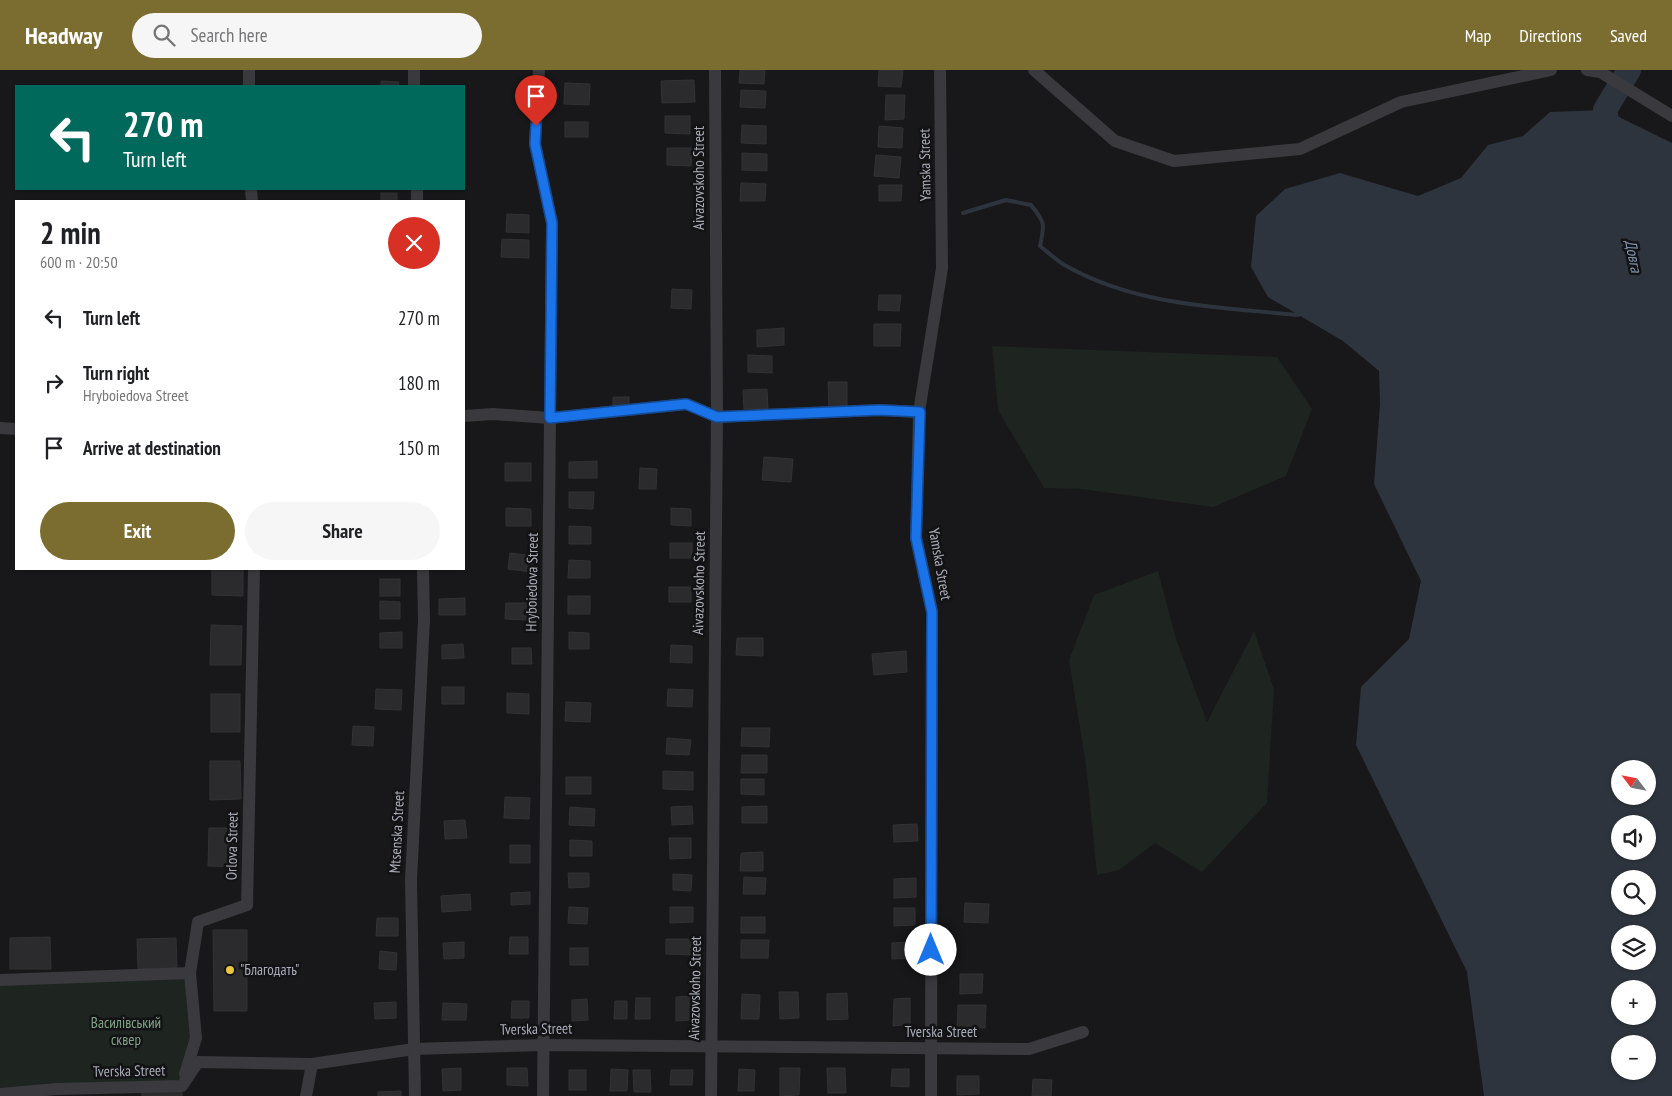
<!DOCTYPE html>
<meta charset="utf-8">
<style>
body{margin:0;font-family:"PT Sans Narrow",sans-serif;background:#f6f6f6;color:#202124;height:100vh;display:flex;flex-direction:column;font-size:19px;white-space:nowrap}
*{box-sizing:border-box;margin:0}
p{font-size:16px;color:#757577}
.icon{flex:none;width:28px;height:28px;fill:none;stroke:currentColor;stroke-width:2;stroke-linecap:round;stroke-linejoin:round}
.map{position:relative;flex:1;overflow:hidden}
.details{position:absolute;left:15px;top:130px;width:450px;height:370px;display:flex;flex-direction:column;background:#fff;border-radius:0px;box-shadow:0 1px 4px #0004}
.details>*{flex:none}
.banner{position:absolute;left:15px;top:15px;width:450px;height:105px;border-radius:0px;box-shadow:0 1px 4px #0004;background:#00695c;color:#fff;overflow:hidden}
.needle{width:32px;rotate:302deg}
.tools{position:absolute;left:1611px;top:690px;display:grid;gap:10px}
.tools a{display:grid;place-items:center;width:45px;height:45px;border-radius:50%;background:#fff;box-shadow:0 1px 4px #0004;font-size:25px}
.pin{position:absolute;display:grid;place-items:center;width:42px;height:42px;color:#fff;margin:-51px -21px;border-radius:50% 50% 50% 0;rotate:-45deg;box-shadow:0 0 5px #0007}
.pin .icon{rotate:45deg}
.me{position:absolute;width:55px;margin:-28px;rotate:0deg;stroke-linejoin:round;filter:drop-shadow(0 0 4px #0008)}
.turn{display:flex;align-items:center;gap:18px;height:105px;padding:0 25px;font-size:22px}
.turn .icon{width:65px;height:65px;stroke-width:2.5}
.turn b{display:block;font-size:35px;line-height:42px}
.round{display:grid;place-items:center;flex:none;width:52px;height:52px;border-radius:26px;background:#f6f6f6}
.summary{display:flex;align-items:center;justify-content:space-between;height:85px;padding:0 25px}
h1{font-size:30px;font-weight:800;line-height:38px}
.action{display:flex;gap:10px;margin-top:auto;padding:10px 25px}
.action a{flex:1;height:58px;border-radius:30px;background:#7b6c30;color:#fff;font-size:20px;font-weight:800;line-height:58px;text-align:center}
.action a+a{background:#f6f6f6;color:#202124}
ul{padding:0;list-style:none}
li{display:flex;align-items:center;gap:15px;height:65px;padding:0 25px}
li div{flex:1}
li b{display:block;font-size:19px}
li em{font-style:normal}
header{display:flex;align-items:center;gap:30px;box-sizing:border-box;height:70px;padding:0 25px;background:#7b6c30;color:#fff}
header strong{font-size:24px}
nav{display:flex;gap:28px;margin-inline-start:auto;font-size:18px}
.search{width:350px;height:45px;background:#f6f6f6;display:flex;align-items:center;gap:12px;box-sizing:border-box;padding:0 18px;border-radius:28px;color:#757577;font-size:19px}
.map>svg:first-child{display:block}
.green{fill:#1e241f}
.water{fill:#2e343d;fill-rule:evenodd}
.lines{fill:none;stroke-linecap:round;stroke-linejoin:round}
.stream{stroke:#2e343d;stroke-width:4}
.river{stroke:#2e343d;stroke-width:24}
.building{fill:#2b2a2d;stroke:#323235}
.minor{stroke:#39393e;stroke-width:12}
.route-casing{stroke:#114b97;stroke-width:12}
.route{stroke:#1a73e8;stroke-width:9}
.poi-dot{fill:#ebc73e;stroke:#131214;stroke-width:2}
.labels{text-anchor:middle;stroke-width:5;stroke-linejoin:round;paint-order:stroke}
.street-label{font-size:15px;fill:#aaadb9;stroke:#131214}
.poi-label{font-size:15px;fill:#aaadb9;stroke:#131214;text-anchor:start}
.park-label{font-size:15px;fill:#82a388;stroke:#131214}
.water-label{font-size:16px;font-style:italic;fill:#8396b2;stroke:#131214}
</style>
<header>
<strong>Headway</strong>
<div class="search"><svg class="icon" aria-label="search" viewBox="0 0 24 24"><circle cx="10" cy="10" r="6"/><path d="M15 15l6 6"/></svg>Search here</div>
<nav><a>Map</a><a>Directions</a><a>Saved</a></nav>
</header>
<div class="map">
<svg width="1672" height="1026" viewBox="0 0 1672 1026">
<rect width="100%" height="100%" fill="#181719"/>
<g class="green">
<path d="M992,276L1277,287L1312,339L1286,406L1213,437L1081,419L1044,418L998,340Z"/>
<path d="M1158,501L1176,569L1207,652L1254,561L1274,619L1267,733L1202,802L1155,773L1119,800L1097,805L1086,695L1069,590L1094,525Z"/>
<path d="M190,903L196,968L182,1016L0,1024V910Z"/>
</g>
<path class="water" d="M1605,40L1672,73V1026H1484L1467,902L1356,675L1361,617L1409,569L1421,511L1374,414L1380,334L1379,301L1343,271L1268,227L1251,197L1256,146L1285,119L1340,103L1418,126L1461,108L1488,75L1523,66L1550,42ZM1620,699H1648V726H1620ZM1620,754H1648V781H1620ZM1620,809H1648V836H1620ZM1620,864H1648V891H1620ZM1620,919H1648V946H1620ZM1620,974H1648V1001H1620Z"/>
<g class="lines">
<path class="stream" d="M963,143L1006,130L1031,135C1045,152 1045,154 1040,176C1049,183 1058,192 1068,197C1139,236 1219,237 1298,245"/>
<path class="river" d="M1611,71L1605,40L1629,0"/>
</g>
<g class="building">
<path d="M740,0H765L764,14L739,13Z"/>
<path d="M879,0H903L901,17L878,16Z"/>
<path d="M694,10L695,32L662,33L661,11Z"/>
<path d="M381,11L399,12L398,16H381Z"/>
<path d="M565,13L590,14L589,35L564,34Z"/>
<path d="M741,20L766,21L765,38L740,37Z"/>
<path d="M886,25H905L904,49L885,50Z"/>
<path d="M665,46H690V64L665,63Z"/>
<rect x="565" y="52" width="23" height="15"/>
<path d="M742,55L766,56V74L741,73Z"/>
<path d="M879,56L903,58L902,78L878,77Z"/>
<path d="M667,78H692L691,96L667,95Z"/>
<path d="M742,83L767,84V101L742,100Z"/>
<path d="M876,85L901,87L899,108L874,106Z"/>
<path d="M741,113L766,114L765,131H740Z"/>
<path d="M879,115H902L901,131H879Z"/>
<rect x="381" y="123" width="16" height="8"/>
<path d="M507,144L529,145V163L506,162Z"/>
<path d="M502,169L529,170V188L501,187Z"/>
<path d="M672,219L692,220L691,239L671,238Z"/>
<path d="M879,225H901L899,241L878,240Z"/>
<path d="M874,254H901L900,276H874Z"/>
<path d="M784,258V275L757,277V260Z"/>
<path d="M748,285L772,286V303L748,302Z"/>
<path d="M828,312H847V339H829Z"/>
<path d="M767,319L768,339H744L743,320Z"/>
<path d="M613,327H629V343L613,344Z"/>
<path d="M764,387L793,389L791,412L762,410Z"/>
<path d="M597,391V408H569V392Z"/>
<rect x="505" y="393" width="26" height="18"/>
<path d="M640,398L657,399L656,419H639Z"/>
<path d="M569,422H594L593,439L569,438Z"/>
<path d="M506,438L531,439V456H506Z"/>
<path d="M671,438L691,439V456L671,455Z"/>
<path d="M569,456L591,457V474H569Z"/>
<rect x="670" y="473" width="22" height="15"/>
<path d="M510,483L534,486L532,502L508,499Z"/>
<path d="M569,490L590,491V508H568Z"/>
<path d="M212,499H243V526L212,525Z"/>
<rect x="380" y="509" width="20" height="17"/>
<rect x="669" y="517" width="22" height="15"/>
<rect x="568" y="526" width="22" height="18"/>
<path d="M465,528V545H439V529Z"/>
<path d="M380,531L400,532V549H380Z"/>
<path d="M506,533H529L528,550L505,549Z"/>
<path d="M211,555L242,556L241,595H210Z"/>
<path d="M402,562V578H380V563Z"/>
<path d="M569,562L589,563V579H569Z"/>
<path d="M737,568H763V586L736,585Z"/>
<path d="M463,574L464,588L442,589V575Z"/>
<path d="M671,575L692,576V593L670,592Z"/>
<path d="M512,578H531L532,594H512Z"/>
<path d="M906,581L907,602L874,605L872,584Z"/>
<rect x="442" y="617" width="22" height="17"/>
<path d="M376,619L402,620L401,640L375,639Z"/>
<path d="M668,619L693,620L692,637L667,636Z"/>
<path d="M507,623L529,624V644L507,643Z"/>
<rect x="211" y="624" width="29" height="38"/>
<path d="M566,632L591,633L590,652L565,651Z"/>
<path d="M353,656L374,657L373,676L352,675Z"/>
<path d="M742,658H770L769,677L741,676Z"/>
<path d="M667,668L691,670L689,685L666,684Z"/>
<path d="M742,685H767V703H741Z"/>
<path d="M210,691H240L241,729L210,730Z"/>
<path d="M663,701L693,702V720L663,719Z"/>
<rect x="566" y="707" width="25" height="17"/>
<path d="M741,709H764V725L741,724Z"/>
<path d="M505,727L530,728L529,749L504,748Z"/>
<path d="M692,736L693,754L672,755L671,737Z"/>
<path d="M767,736V753H742V737Z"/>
<path d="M570,737L595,739L594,756L569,755Z"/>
<path d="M465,750L467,768L445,769L444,751Z"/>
<path d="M917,754L918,771L894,772L893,755Z"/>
<path d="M209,758H238V797L208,796Z"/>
<path d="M669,768H691V788L670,789Z"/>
<path d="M570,770L592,771V786H570Z"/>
<rect x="510" y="775" width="20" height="18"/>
<path d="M763,782V801H740L741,783Z"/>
<path d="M568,803H589V817L569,818Z"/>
<path d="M673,804L692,805L691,821L673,820Z"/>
<path d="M744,807L766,808L765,824H743Z"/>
<path d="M916,808V827L894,828V809Z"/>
<path d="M530,822V834L511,835V823Z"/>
<path d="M470,824L471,840L442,842L441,826Z"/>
<path d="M965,833L989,834L988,853L964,852Z"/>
<path d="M569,837L588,838L587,854L568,853Z"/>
<path d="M670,837H693V852L670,853Z"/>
<path d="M894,838H915V855L894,856Z"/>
<rect x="741" y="847" width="24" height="16"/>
<path d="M377,848H398V866H376Z"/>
<path d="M213,860H247V941H214Z"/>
<path d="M50,867L51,899H10V868Z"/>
<path d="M510,867H528V884H509Z"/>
<path d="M176,868L177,898L138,899L137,869Z"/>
<path d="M666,869H693V885L666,884Z"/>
<path d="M741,870H769L768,888H741Z"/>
<path d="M464,872V888L444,889L443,873Z"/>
<path d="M913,872L915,888L892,889V873Z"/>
<rect x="570" y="878" width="18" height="17"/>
<path d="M380,881L397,883L396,900L379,899Z"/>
<path d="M960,904H983L982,923L960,924Z"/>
<path d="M779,922H798L799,948L780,949Z"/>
<path d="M847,923L848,949L827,950V924Z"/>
<path d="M742,924L760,925L759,949H741Z"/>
<path d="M691,926V950L676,951V927Z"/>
<path d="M636,928H650V949H635Z"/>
<path d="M910,928V954L893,956L894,929Z"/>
<path d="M587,929L588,950L572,951V930Z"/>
<path d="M512,931H529V948H511Z"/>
<path d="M615,931H627V949H614Z"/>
<path d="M396,932V948L375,949L374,933Z"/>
<path d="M443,933L467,934L466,950H442Z"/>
<path d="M958,935H986L985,958H957Z"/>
<path d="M461,998V1020L443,1021L442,999Z"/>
<path d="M507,998H527L528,1016L507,1015Z"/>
<path d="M780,998H800L799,1025L780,1026Z"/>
<path d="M827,998H845L846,1023H828Z"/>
<path d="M611,999L628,1000L627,1021H610Z"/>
<path d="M739,999L755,1000L754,1021H738Z"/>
<path d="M892,999H909V1017L891,1016Z"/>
<rect x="569" y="1000" width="17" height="20"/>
<path d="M633,1000H650L651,1022H634Z"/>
<path d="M671,1000H693L692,1015H670Z"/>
<path d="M957,1006H979V1024L957,1025Z"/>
<path d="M1033,1009L1052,1010L1051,1026H1032Z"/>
<rect x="142" y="1021" width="40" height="5"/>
<path d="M401,1021V1026H378V1022Z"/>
</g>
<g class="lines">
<g class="minor">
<path d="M249,0V16"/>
<path d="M414,0V16"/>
<path d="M539,0L535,74L552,153L543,1026"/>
<path d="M1034,0L1115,71L1174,91L1300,79L1401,32L1551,0"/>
<path d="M1587,0L1600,2L1672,46"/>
<path d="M251,119L252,131"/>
<path d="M417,119V131"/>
<path d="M464,346L493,344L550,348L687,334L717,347L880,340L919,342"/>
<path d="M0,358L16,359"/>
<path d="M0,910L190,903"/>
<path d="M185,1004L196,968L190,903L198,852L247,835L254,499"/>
<path d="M0,1024L57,1019L182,1016L198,992L312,994L414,979L543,975L1029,979L1083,962"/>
<path d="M306,1026L312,994"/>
<path d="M415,1026L411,810L424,550L423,499"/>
<path d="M711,1026L717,347L715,0"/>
<path d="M931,1026L932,542L916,468L919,342L942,198L940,0"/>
</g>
</g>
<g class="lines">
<defs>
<path id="route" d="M536,56L535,74L552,153L550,348L686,334L717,347L880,340L920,342L916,468L932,542L931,880"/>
</defs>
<use href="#route" class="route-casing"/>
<use href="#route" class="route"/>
</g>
<circle class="poi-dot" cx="230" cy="900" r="5"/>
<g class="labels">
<g class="street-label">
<text transform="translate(925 95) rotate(-91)" y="5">Yamska Street</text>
<text transform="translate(699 108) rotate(-90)" y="5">Aivazovskoho Street</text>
<text transform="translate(940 494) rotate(80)" y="5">Yamska Street</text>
<text transform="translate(532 512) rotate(-89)" y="5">Hryboiedova Street</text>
<text transform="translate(699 513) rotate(-89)" y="5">Aivazovskoho Street</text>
<text transform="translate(397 762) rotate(-87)" y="5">Mtsenska Street</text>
<text transform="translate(232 776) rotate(-89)" y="5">Orlova Street</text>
<text transform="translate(695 918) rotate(-89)" y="5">Aivazovskoho Street</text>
<text transform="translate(536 959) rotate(-1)" y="5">Tverska Street</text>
<text x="941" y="967">Tverska Street</text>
<text transform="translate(129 1001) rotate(-1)" y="5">Tverska Street</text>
</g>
<g class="poi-label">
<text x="240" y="905">"Благодать"</text>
</g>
<g class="park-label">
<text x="126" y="958">Василівський<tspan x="126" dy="17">сквер</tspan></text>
</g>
<g class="water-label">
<text transform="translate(1634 186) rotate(79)" y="6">Довга</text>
</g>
</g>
</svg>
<div class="tools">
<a><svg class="needle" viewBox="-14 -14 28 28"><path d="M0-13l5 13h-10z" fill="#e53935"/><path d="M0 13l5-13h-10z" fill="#757577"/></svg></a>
<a><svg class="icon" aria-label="sound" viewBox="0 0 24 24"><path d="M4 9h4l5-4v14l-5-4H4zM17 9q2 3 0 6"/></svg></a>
<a><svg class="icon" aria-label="search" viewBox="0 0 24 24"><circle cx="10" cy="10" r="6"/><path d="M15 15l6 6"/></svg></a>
<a><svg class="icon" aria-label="layers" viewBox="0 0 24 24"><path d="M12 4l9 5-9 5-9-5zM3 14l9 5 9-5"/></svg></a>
<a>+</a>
<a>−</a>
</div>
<div class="pin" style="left:536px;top:56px;background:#d93025"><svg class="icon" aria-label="arrive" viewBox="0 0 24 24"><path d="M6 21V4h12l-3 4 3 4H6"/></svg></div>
<svg class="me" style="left:931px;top:880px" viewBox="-20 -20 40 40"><circle r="19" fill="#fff"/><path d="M0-13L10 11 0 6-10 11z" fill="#1a73e8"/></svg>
<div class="banner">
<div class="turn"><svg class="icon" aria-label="left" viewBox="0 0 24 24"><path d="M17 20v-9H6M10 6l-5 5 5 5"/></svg><div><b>270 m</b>Turn left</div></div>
</div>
<section class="details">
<div class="summary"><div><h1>2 min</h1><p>600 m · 20:50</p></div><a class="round" style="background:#d93025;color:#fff"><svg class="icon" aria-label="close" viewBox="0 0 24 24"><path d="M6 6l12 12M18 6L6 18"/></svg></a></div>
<ul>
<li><svg class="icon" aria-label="left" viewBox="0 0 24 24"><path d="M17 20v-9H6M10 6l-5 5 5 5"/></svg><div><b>Turn left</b></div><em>270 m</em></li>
<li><svg class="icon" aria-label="right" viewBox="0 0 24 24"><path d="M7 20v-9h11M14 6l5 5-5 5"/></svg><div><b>Turn right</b><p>Hryboiedova Street</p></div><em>180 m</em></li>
<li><svg class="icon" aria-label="arrive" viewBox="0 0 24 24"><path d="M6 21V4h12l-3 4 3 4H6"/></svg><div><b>Arrive at destination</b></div><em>150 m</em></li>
</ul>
<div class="action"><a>Exit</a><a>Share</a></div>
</section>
</div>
